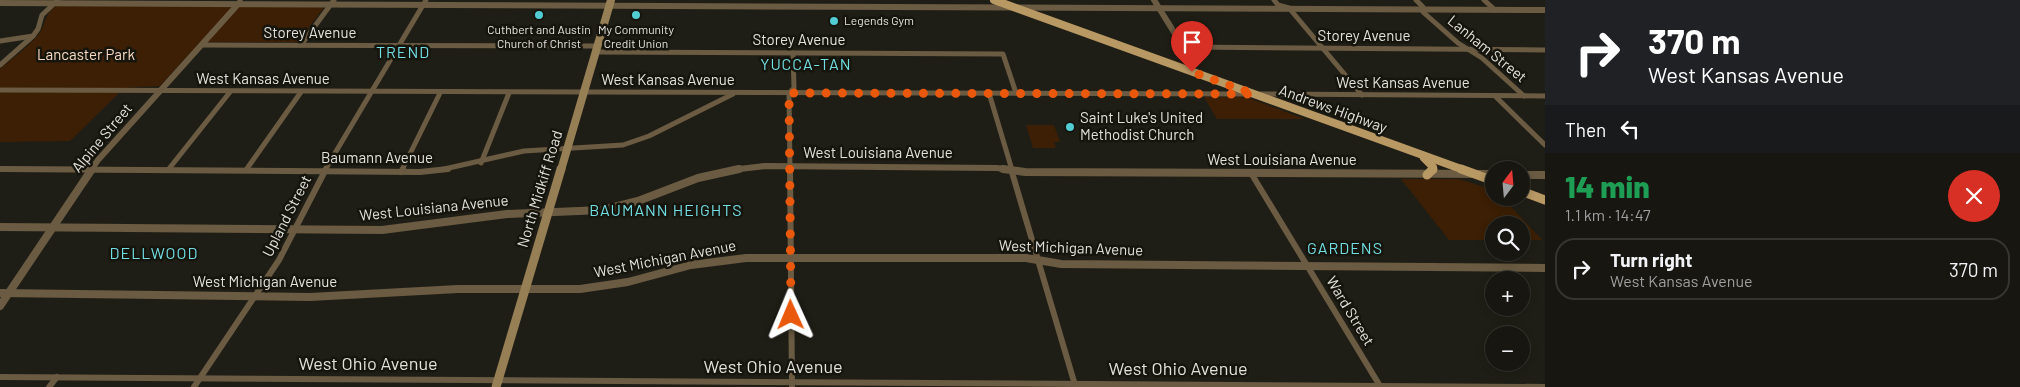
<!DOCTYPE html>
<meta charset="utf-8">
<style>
body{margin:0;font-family:Barlow,sans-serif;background:#201f19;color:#f1f3f6;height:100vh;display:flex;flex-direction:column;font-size:19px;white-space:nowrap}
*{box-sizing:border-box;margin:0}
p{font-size:16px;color:#9e9f9f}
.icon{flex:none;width:28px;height:28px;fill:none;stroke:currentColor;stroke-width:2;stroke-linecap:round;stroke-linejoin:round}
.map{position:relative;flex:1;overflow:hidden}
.side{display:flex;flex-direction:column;background:#171610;width:475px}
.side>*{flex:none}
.banner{background:#202124;color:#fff;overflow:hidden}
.needle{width:32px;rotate:16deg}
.fabs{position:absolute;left:1485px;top:161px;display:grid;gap:10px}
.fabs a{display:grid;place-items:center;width:45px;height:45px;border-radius:50%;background:#171610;box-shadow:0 2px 8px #0003,0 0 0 1px #363530;font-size:25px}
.pin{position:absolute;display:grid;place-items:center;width:42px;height:42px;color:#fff;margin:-51px -21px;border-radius:50% 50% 50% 0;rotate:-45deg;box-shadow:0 0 5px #0007}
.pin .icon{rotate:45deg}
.me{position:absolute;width:55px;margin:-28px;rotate:359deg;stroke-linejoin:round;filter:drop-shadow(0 0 4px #0008)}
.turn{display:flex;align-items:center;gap:18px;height:105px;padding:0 20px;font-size:22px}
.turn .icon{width:65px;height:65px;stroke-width:2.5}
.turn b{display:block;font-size:35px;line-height:42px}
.then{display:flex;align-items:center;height:48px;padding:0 20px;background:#0003;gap:10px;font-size:19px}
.round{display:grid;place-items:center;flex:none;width:52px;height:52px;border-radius:26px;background:#201f19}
.headline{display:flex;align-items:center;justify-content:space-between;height:85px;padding:0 20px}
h1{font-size:30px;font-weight:800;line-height:38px;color:#1e9e55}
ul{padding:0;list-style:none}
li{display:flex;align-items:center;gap:15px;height:62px;margin:0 10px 8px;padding:0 10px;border:2px solid #363530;border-radius:20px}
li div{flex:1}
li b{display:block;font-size:19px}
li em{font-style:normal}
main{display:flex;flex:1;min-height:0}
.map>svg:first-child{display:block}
.green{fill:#3c1f04}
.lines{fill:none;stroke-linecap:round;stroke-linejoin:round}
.minor-far1{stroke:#6a5b42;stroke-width:5}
.minor{stroke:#6a5b42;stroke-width:6}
.tertiary-far1{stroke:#6a5b42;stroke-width:6}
.tertiary{stroke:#6a5b42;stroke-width:8}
.secondary-far1{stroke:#967e55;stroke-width:8}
.secondary{stroke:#967e55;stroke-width:9}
.primary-far1{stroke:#b89863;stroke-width:8}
.primary{stroke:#b89863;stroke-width:9}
.route{stroke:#ea580c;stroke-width:9;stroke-dasharray:0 16.2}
.poi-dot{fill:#51ccd3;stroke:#16150d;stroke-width:2}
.labels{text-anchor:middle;stroke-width:5;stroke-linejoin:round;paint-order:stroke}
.far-poi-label{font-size:12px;fill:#e2e1dc;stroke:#16150d}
.street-label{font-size:15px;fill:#e2e1dc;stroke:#16150d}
.park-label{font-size:15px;fill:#f9d9c0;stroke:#16150d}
.poi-label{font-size:15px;fill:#e2e1dc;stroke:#16150d;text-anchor:start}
.neighbourhood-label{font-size:16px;letter-spacing:1px;fill:#72dee4;stroke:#16150d}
.near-street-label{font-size:18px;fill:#e2e1dc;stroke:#16150d}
</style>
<main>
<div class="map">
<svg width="1545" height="387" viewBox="0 0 1545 387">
<rect width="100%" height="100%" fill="#1f1e16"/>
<g class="green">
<path d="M56,6H325L298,42H200L160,86L124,88L70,141L0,142V69C13,58 28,47 38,35C47,24 43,15 56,6Z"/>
<path d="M1204,97H1238L1251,99L1305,119H1217Z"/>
<path d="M1026,125H1054L1060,142H1054L1056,148H1033Z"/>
<path d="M1401,179H1459L1494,190V198H1503L1542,240H1521V225H1494V240H1449Z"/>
</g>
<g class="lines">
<g class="minor-far1">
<path d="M1274,0L1278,5L1289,8L1362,95"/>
<path d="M1416,0L1423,7V12L1458,43L1482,58L1524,96"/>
<path d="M1484,0L1495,10"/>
<path d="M0,41L33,36"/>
<path d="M202,45L598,46"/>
<path d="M301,45L334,0"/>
<path d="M1183,47L1545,50"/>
<path d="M596,52L1003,54L1016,93"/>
<path d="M0,65L33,36L38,29L42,15L58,0"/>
<path d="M0,90L1250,94"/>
<path d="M989,93L1012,170"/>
<path d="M1260,94L1545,96"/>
<path d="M1495,96L1545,145"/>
<path d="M481,163L509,93"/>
<path d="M0,169L160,170"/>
<path d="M168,170L230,92"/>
<path d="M246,170L301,92"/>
<path d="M325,170L426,0"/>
<path d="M402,170L440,93"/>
<path d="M440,170L524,151L623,145L649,136L733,94"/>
<path d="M790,170L789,93L794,88L793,53"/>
</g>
<g class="minor">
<path d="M0,169L420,172L448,169"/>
<path d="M790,169L792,387"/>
<path d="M1011,169L1075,385"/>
<path d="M401,172L403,169"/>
<path d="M1251,173L1380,386"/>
<path d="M0,377L1545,387"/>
<path d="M49,387L57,377"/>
<path d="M194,387L279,260L326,169"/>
</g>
<g class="tertiary-far1">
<path d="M1154,0L1190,58L1192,72"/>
<path d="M0,3L1545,10"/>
<path d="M91,170L98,160L240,2"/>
<path d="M731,170L765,166L997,168L1012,170"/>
</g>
<g class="tertiary">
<path d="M1003,169L1025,172L1494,174"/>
<path d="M1521,175H1545"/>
<path d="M0,227L382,230L507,214L602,210L638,201L698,178L739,169"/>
<path d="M0,293L310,297L458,289H580L628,282L691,265L746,258H1026L1061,264L1545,268"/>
<path d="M0,306L92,169"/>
</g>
<path class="secondary-far1" d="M561,170L611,0"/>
<path class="secondary" d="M496,387L561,169"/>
<g class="primary-far1">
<path d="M994,0L1464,170"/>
<path d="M1424,158L1433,167V170"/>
</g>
<g class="primary">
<path d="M1461,169L1494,181"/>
<path d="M1427,175L1433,169"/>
<path d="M1521,191L1545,200"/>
</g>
</g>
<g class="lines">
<path class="route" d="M791,315L789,93L1254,94L1192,72"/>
</g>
<g class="poi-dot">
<circle cx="539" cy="15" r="5"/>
<circle cx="636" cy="15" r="5"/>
<circle cx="834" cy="21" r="5"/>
<circle cx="1070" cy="127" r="5"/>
</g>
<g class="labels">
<g class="far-poi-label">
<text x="844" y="25" text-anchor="start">Legends Gym</text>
<text x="539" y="34">Cuthbert and Austin<tspan x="539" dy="14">Church of Christ</tspan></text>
<text x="636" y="34">My Community<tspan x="636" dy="14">Credit Union</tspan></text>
</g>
<g class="street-label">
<text x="310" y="38">Storey Avenue</text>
<text x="1364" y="41">Storey Avenue</text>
<text x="799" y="45">Storey Avenue</text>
<text transform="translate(1487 49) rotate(39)" y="5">Lanham Street</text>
<text x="263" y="84">West Kansas Avenue</text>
<text x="668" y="85">West Kansas Avenue</text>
<text x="1403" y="88">West Kansas Avenue</text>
<text transform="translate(1333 109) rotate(20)" y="5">Andrews Highway</text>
<text transform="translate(102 138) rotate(-50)" y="5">Alpine Street</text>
<text x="878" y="158">West Louisiana Avenue</text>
<text x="377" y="163">Baumann Avenue</text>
<text x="1282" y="165">West Louisiana Avenue</text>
<text transform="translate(540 189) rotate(-73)" y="5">North Midkiff Road</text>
<text transform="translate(434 208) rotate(-6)" y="5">West Louisiana Avenue</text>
<text transform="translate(287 216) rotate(-63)" y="5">Upland Street</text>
<text transform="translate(1071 248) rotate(2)" y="5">West Michigan Avenue</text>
<text transform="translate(665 259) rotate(-11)" y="5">West Michigan Avenue</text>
<text x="265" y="287">West Michigan Avenue</text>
<text transform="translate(1350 311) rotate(59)" y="5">Ward Street</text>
</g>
<g class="park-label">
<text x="86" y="60">Lancaster Park</text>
</g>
<g class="poi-label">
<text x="1080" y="123">Saint Luke's United<tspan x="1080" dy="17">Methodist Church</tspan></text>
</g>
<g class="neighbourhood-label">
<text x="403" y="58">TREND</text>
<text x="806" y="70">YUCCA-TAN</text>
<text x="666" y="216">BAUMANN HEIGHTS</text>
<text x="1345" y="254">GARDENS</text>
<text x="154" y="259">DELLWOOD</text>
</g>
<g class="near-street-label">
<text x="368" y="370">West Ohio Avenue</text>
<text x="773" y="373">West Ohio Avenue</text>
<text x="1178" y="375">West Ohio Avenue</text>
</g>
</g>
</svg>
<div class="fabs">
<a><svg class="needle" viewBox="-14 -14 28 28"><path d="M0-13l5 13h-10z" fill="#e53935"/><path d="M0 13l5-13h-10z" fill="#9e9f9f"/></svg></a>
<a><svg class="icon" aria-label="search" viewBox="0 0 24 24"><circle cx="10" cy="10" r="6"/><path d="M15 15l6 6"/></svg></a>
<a>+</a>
<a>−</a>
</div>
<div class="pin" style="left:1192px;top:72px;background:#d93025"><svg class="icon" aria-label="arrive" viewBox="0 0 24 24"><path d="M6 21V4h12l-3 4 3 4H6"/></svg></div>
<svg class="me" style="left:791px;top:315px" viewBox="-20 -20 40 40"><path d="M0-17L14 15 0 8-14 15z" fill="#ea580c" stroke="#fff" stroke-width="4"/></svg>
</div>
<section class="side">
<div class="banner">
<div class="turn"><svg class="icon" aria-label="right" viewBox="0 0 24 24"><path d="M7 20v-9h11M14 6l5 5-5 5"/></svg><div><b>370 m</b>West Kansas Avenue</div></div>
<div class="then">Then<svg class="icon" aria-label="left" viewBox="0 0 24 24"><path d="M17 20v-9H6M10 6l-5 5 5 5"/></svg></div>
</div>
<div class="headline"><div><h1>14 min</h1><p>1.1 km · 14:47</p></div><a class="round" style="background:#d93025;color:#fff"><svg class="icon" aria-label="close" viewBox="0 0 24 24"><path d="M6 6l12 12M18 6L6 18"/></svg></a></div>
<ul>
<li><svg class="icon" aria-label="right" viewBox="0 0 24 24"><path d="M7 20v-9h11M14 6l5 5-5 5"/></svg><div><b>Turn right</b><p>West Kansas Avenue</p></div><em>370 m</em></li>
</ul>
</section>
</main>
